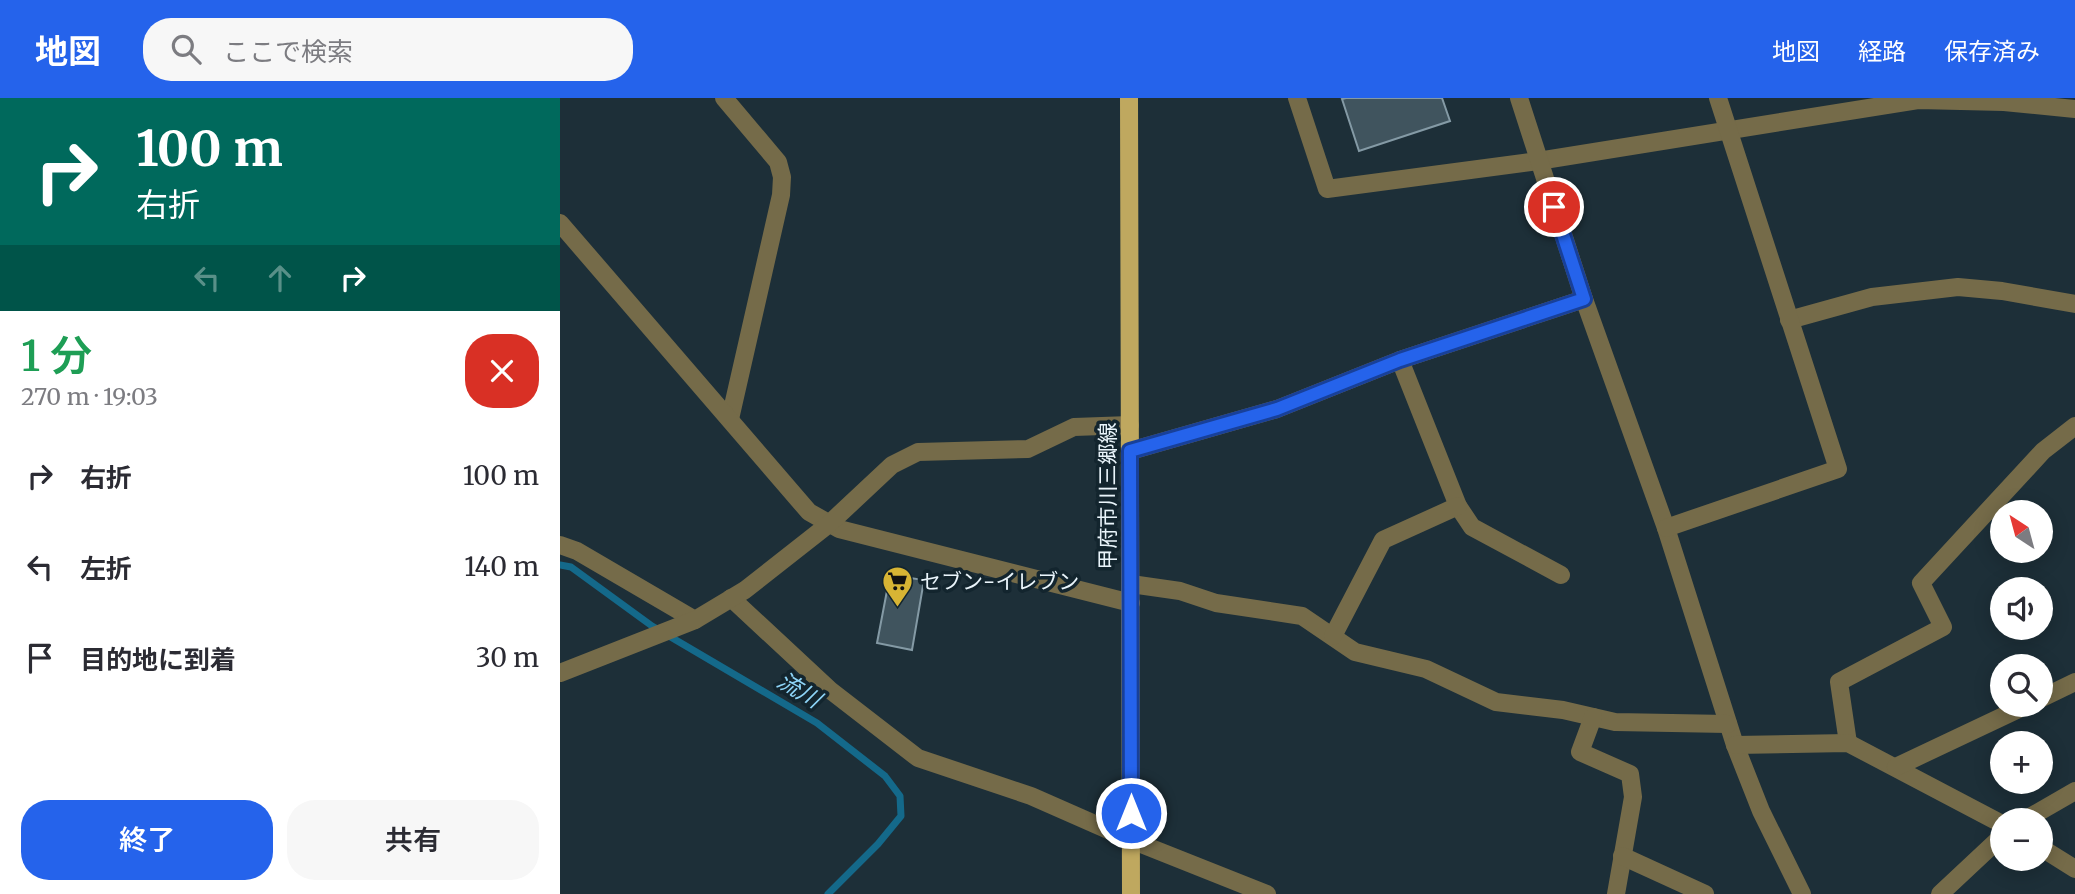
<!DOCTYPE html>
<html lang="ja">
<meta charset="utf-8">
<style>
body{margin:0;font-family:Merriweather,"Noto Sans JP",serif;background:#f7f7f7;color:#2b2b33;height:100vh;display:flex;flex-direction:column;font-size:26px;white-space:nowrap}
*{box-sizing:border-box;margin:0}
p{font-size:23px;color:#7c7c81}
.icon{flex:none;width:38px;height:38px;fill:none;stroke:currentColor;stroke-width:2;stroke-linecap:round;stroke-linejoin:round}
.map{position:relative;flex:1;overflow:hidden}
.panel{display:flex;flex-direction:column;background:#fff;width:560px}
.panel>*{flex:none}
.guide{background:#00695c;color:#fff;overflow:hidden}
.needle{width:46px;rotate:324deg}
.fabs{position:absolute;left:1430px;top:402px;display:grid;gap:14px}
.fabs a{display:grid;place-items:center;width:63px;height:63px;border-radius:50%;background:#fff;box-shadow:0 4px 18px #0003;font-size:35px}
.pin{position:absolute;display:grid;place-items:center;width:60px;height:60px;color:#fff;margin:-30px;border:4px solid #fff;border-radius:50%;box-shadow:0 2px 7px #0007}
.me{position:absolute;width:77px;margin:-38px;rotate:0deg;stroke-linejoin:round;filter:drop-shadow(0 0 5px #0008)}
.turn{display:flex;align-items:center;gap:24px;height:147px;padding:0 21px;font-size:32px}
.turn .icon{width:91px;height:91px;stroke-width:2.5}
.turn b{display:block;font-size:49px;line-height:60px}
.lanes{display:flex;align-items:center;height:66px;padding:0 21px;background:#0003;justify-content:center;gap:35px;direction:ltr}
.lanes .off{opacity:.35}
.round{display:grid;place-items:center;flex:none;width:74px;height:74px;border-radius:28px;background:#f7f7f7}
.overview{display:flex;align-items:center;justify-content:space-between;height:119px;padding:0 21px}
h1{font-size:42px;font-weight:600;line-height:52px;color:#1e9e55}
.primary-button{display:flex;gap:14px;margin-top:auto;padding:14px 21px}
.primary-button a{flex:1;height:80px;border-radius:28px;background:#2563eb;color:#fff;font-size:28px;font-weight:600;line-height:80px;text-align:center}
.primary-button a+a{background:#f7f7f7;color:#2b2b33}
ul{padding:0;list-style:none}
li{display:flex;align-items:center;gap:21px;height:91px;padding:0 21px}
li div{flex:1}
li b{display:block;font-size:26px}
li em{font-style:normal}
header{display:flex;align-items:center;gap:42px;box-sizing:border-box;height:98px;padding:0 35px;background:#2563eb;color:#fff}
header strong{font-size:33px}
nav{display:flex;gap:38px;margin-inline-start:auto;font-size:24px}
.search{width:490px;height:63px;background:#f7f7f7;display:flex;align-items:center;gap:18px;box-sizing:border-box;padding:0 24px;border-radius:28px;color:#7c7c81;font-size:26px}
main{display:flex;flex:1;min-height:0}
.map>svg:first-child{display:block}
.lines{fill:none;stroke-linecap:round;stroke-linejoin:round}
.stream{stroke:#14698a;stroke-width:7}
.building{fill:#40545e;stroke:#849aa5;stroke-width:2}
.minor{stroke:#756b49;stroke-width:18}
.major{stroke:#bfa85f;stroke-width:18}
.route-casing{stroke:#184099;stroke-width:18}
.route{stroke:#2563eb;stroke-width:12}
.labels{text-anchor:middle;stroke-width:7;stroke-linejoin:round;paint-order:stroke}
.street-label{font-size:21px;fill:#eaf5fb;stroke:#13252e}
.poi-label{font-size:21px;fill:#eaf5fb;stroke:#13252e;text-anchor:start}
.water-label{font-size:23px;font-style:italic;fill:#8ed5f8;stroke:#13252e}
</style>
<header>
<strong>地図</strong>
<div class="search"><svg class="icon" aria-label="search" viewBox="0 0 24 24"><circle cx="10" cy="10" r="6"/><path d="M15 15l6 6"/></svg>ここで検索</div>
<nav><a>地図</a><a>経路</a><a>保存済み</a></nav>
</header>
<main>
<section class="panel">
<div class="guide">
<div class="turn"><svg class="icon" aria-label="right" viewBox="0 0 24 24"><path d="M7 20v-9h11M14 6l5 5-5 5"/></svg><div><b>100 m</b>右折</div></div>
<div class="lanes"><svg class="icon off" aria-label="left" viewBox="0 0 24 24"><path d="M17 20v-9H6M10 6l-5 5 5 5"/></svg><svg class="icon off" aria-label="ahead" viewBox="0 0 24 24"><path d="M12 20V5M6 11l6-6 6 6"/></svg><svg class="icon" aria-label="right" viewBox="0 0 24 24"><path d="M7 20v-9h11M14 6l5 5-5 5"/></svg></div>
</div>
<div class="overview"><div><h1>1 分</h1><p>270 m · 19:03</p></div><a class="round" style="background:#d93025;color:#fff"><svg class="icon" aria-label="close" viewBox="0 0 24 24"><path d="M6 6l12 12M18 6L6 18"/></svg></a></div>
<ul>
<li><svg class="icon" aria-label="right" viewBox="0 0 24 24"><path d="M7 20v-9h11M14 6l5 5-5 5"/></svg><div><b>右折</b></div><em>100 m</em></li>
<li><svg class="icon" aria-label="left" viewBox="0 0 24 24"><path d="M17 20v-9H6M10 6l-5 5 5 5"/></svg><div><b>左折</b></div><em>140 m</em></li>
<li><svg class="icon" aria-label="arrive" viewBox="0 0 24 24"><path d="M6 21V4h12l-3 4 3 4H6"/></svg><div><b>目的地に到着</b></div><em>30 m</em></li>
</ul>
<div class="primary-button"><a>終了</a><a>共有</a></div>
</section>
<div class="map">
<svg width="1515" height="796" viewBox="0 0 1515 796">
<rect width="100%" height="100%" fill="#1d2f38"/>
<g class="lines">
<path class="stream" d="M0,467L11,469L92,528L257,625L325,678L340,698L341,718L318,746L268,796"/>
</g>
<g class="building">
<path d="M786,0H882L890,23L799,53L782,1Z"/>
<path d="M330,477L364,482L352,552L317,545Z"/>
</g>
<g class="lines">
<g class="minor">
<path d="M164,0L218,64L222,79L221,97L170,321"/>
<path d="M737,0L767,91L978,63L1358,2L1444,4L1515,11"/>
<path d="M959,0L1024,201L1106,430L1175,647L1201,713L1242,796"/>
<path d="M0,125L249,414L279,431L571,505"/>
<path d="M1229,222L1312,199L1398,189L1442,193L1515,206"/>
<path d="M840,262L898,408L912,429L1001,477"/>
<path d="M570,353L717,311L840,262L1024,201"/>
<path d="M1106,430L1278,371L1158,0"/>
<path d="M0,447L17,453L135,522"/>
<path d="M571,486L620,493L656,505L742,518L795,554L866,571L936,604L1003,612L1055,624L1168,626"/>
<path d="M171,500L270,592L358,660L471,698L571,742L707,796"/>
<path d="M773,538L823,442L898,408"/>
<path d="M0,575L135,522L185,492L269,426L332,367L358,354L468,351L514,329L570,327"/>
<path d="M1480,601L1515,584"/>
<path d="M1033,619L1020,654L1070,676L1073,699L1056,796"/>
<path d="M1288,645L1279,584L1383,529L1361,485L1483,353L1515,328"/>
<path d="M1175,647L1288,645L1442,726"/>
<path d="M1336,669L1467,607"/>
<path d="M1463,723L1515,693"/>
<path d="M1480,749L1515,771"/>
<path d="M1062,758L1145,796"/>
<path d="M1380,796L1442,738"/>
</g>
<path class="major" d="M569,0L571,796"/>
</g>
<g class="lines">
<defs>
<path id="route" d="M571,715L570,353L717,311L840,262L1024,201L994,109"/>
</defs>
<use href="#route" class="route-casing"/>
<use href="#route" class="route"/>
</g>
<defs>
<symbol id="supermarket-pin" viewBox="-11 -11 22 30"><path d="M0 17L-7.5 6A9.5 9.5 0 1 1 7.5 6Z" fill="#d7b434" stroke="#13252e"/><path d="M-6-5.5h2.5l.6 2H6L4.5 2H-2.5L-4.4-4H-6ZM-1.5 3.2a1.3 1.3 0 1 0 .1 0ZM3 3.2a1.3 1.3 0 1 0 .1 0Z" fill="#111"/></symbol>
</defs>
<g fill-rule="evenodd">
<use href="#supermarket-pin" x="320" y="466" width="35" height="47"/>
</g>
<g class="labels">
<g class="street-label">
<text transform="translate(548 398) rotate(-90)" y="7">甲府市川三郷線</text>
</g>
<g class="poi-label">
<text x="360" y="491">セブン-イレブン</text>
</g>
<g class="water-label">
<text transform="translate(239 592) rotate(31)" y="8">流川</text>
</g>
</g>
</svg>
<div class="fabs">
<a><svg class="needle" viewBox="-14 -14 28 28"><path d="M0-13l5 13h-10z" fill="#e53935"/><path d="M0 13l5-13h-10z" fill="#7c7c81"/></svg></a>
<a><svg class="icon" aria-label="sound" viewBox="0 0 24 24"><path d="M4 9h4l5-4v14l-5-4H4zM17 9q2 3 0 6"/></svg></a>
<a><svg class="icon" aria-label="search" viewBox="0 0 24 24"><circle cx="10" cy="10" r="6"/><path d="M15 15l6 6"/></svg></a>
<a>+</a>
<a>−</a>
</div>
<div class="pin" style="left:994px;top:109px;background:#d93025"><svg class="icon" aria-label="arrive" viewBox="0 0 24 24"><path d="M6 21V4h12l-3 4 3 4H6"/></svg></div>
<svg class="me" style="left:571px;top:715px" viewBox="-20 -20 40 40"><circle r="17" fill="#2563eb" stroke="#fff" stroke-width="3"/><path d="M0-11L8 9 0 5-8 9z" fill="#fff"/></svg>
</div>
</main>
